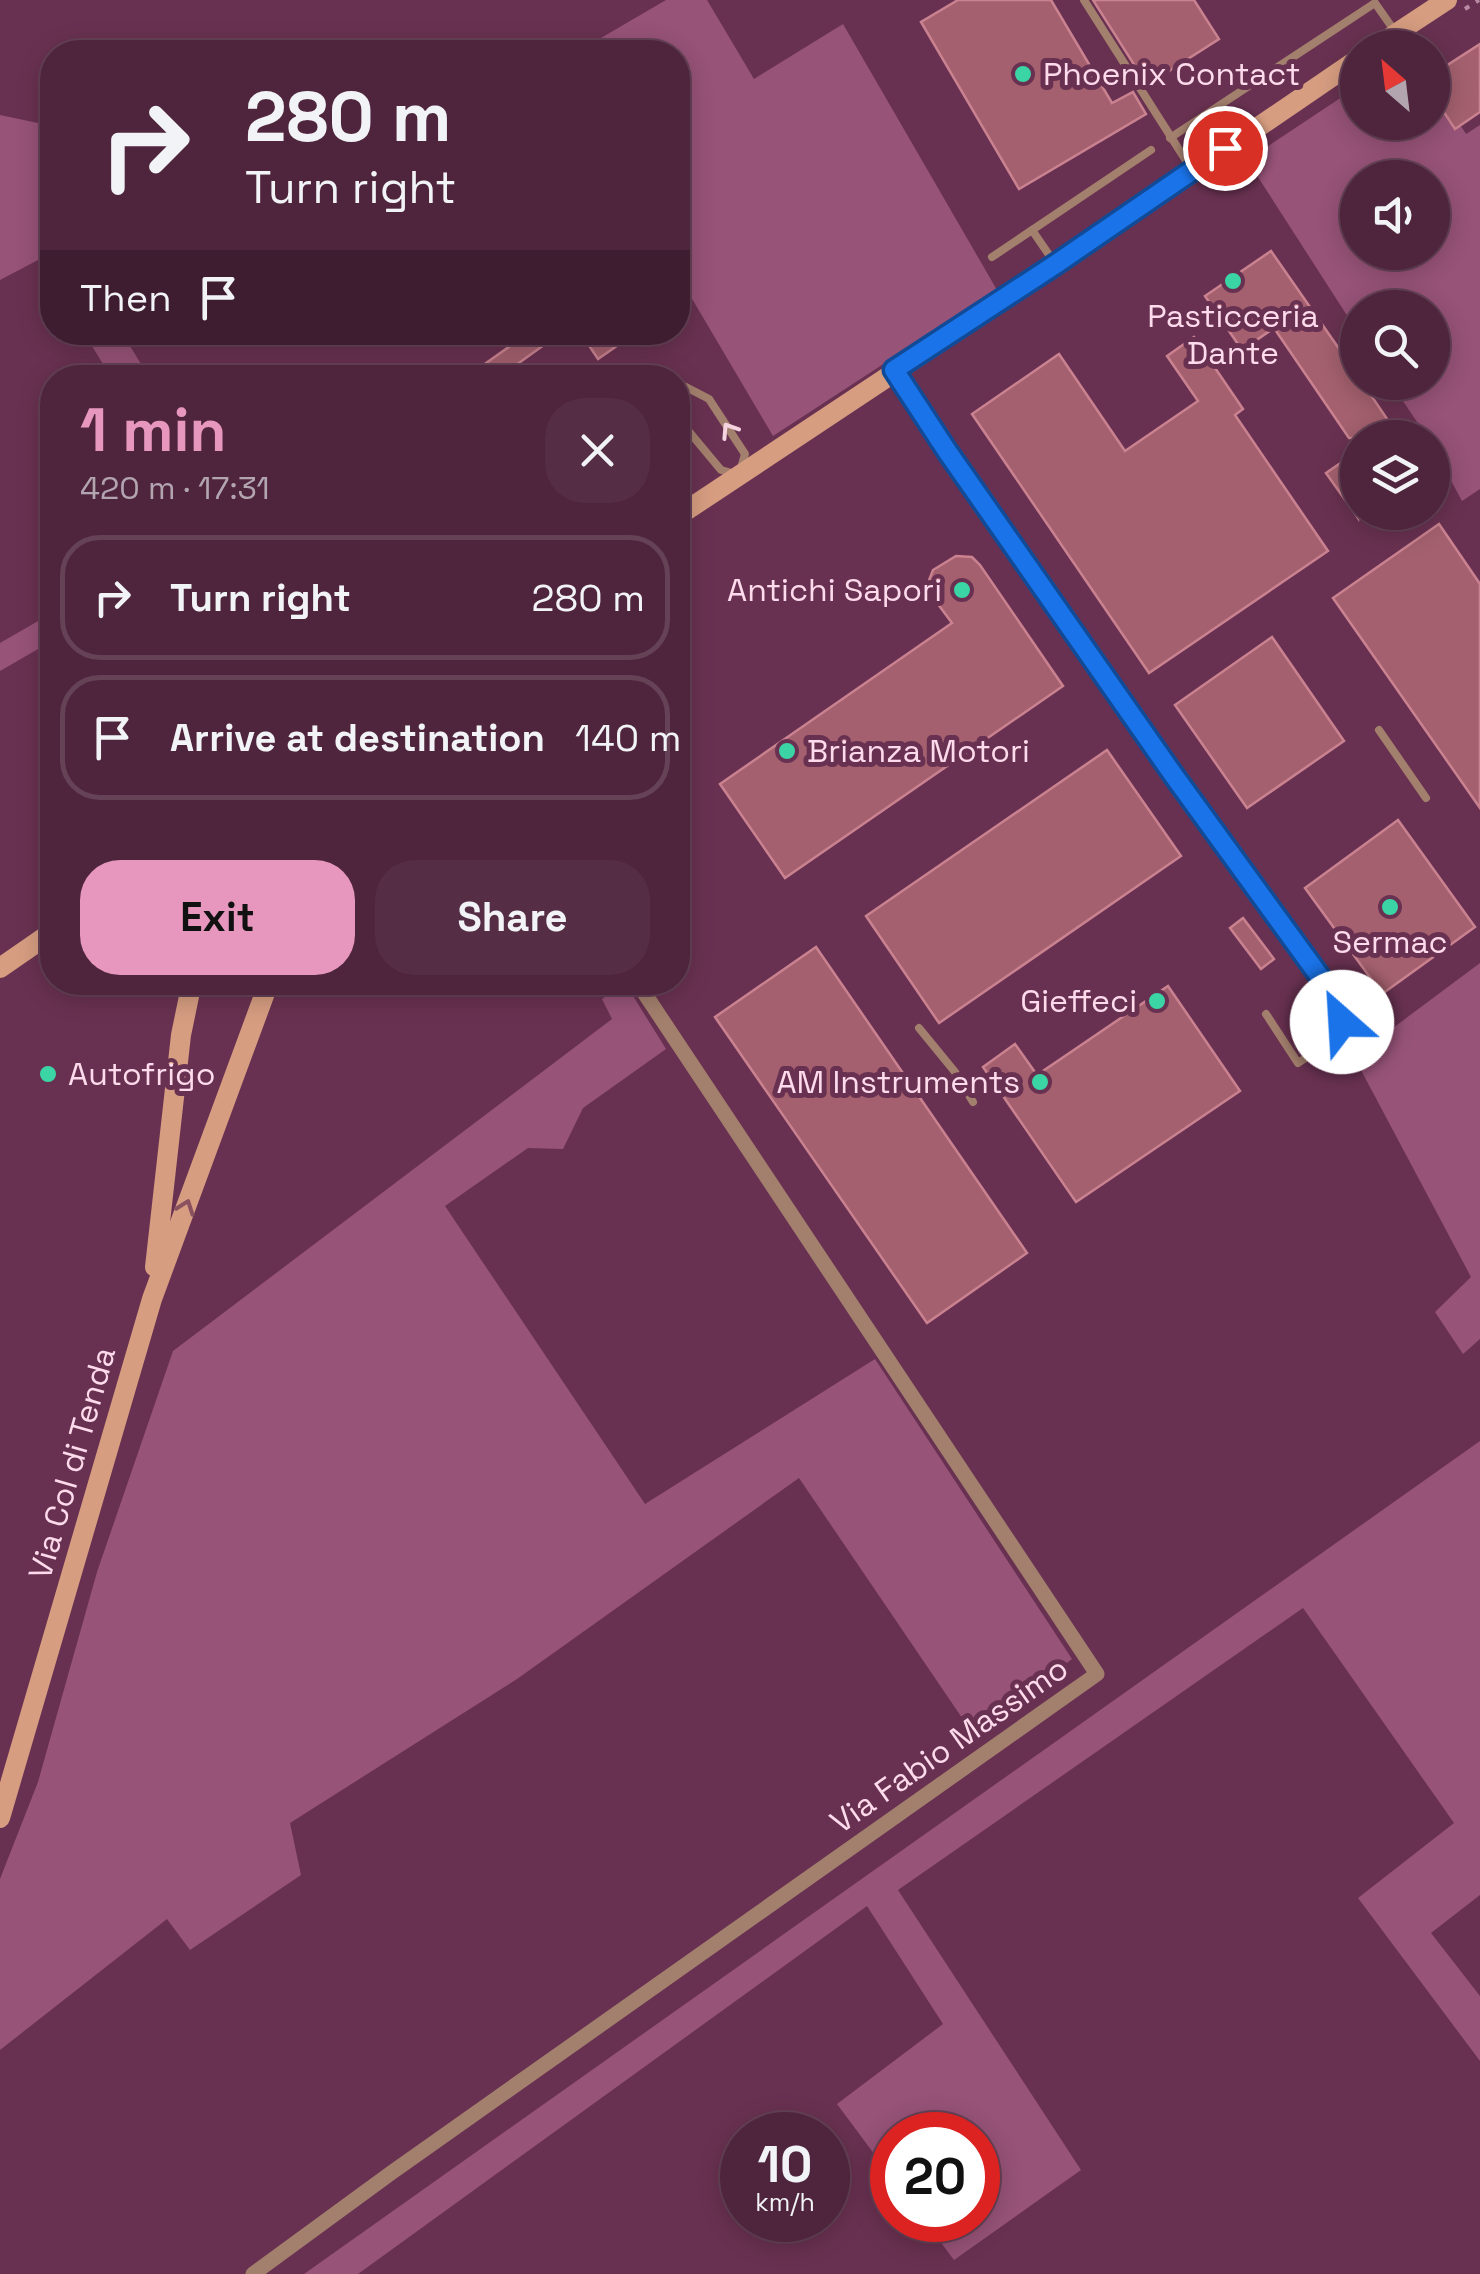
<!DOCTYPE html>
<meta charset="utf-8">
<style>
body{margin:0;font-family:"Space Grotesk",sans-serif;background:#552d44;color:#f1f3f6;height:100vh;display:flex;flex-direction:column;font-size:38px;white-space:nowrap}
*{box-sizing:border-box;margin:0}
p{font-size:32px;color:#b3a5b0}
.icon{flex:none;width:55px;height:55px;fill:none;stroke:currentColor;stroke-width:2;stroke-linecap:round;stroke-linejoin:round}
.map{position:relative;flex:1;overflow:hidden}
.side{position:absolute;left:40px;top:365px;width:650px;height:630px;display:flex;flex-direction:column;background:#4f253d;border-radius:40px;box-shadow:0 5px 25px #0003,0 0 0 2px #664257}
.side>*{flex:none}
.top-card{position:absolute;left:40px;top:40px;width:650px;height:305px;border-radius:40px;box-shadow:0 5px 25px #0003,0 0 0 2px #664257;background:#4f253d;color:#f1f3f6;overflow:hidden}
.needle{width:65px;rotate:332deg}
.buttons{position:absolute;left:1340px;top:30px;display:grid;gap:20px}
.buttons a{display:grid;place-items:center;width:110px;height:110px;border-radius:50%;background:#4f253d;box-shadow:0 5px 25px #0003,0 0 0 2px #664257;font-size:50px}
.speed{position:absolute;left:720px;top:2112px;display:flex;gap:20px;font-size:50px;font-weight:700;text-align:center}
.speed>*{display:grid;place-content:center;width:130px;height:130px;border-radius:50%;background:#4f253d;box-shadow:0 5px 25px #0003,0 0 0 2px #664257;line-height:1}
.speed small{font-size:25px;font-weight:400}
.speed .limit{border:15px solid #d22;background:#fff;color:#111}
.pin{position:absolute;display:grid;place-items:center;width:85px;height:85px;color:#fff;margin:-42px;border:5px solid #fff;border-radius:50%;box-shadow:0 2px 10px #0007}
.me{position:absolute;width:110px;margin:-55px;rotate:334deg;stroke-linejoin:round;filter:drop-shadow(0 0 8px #0008)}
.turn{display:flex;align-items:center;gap:35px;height:210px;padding:0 40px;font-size:45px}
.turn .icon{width:130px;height:130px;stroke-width:2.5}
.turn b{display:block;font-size:70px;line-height:85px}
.then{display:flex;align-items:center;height:95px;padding:0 40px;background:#0003;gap:20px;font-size:38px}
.round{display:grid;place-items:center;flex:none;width:105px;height:105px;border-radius:40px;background:#552d44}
.headline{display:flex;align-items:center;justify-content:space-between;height:170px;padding:0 40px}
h1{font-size:60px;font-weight:700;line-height:75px;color:#e797bd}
.cta{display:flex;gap:20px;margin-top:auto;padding:20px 40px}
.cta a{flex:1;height:115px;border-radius:40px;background:#e797bd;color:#111;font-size:40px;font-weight:700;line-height:115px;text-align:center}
.cta a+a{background:#552d44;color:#f1f3f6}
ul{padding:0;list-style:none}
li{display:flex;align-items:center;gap:30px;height:125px;margin:0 20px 15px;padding:0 20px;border:5px solid #664257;border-radius:40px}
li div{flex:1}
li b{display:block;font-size:38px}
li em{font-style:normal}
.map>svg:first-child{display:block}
.green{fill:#975378;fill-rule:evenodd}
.building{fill:#a4606e;stroke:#ca8290;stroke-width:2.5}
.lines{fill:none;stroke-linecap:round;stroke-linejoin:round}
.path{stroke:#b88ba3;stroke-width:4;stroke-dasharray:5 8;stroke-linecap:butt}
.lane{stroke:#a37f6d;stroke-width:8}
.street{stroke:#a37f6d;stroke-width:15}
.secondary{stroke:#d69d81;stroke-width:20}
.oneway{stroke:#f5d2df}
.oneway2{stroke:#8a515f}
.route-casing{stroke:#114b97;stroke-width:25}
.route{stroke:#1a73e8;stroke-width:18}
.poi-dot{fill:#3bd4a4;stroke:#693151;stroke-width:4}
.labels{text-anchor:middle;stroke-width:10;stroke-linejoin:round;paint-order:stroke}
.poi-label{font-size:32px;fill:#fedbec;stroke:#693151;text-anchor:start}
.street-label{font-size:32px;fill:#fedbec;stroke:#693151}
</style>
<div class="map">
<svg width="1480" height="2274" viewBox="0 0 1480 2274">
<rect width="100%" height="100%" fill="#693151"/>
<g class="green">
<path d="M666,0H707L754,79L843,24L997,290L773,436L678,275V52H577Z"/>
<path d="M1433,83L1466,134L1480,125V489L1462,501L1433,447L1432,438L1427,437L1391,383L1432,382V308H1358L1357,331L1247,160L1357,87L1358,122H1432ZM1358,178H1432V252H1358Z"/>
<path d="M0,115L52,126V279L40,259L0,280Z"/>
<path d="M84,333H122L149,377H111Z"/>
<path d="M52,613V641L0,671V643Z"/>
<path d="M1480,963V1339L1463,1354L1435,1312L1471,1277L1354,1057Z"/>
<path d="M625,983L666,1049L583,1108L563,1149L528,1148L445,1206L645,1504L875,1359L1072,1659L973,1734L799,1478L517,1679L290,1823L301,1875L190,1950L167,1919L0,2050V1879L38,1782L97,1572L173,1351L612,1019L602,999Z"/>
<path d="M1480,1441V1895L1431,1933L1480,1996V2061L1358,1898L1454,1823L1303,1608L898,1890L1081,2170L954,2260L924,2220H978V2135H892V2178L837,2104L943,2024L867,1906L358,2274H304Z"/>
</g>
<g class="building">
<path d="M958,0H1051L1112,103L1133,92L1146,114L1019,189L921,22Z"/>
<path d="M1093,0H1194L1219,39L1147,85Z"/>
<path d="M1480,44V112L1455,129L1432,94V75Z"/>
<path d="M1271,251L1358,376V382H1362L1400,438H1349L1274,328L1242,350L1205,296Z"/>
<path d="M530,332H535L544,345L498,378H465Z"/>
<path d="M580,332H637L598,359Z"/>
<path d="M1194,337L1243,409L1235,415L1328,551L1149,673L972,414L1059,354L1125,451L1198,401L1167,356Z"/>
<path d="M1358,451V518L1326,473Z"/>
<path d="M1439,524L1480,584V808L1333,598Z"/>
<path d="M956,556L972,557L980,565L1063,686L785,878L720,784L952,623L926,588L933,570Z"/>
<path d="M1272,637L1344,741L1247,808L1175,705Z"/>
<path d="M1107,750L1181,856L939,1023L866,916Z"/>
<path d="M1398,820L1475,927L1382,994L1305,888Z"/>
<path d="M1243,918L1274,959L1261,969L1230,928Z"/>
<path d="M816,947L1027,1253L927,1323L715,1017Z"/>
<path d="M1168,986L1240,1091L1076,1202L983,1067L1015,1044L1037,1075Z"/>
</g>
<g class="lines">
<path class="path" d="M1465,9L1479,0"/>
<g class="lane">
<path d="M1084,0L1192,170"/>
<path d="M1170,138L1375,3L1396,33"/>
<path d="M1032,230L1056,265"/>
<path d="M992,257L1151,150"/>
<path d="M897,374L947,451L1240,869L1339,1003L1342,1023L1333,1040L1298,1063L1266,1014"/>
<path d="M678,386H684L709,399L745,454L741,468"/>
<path d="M678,425L686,428L721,470L732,473"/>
<path d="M1379,730L1426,798"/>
<path d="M919,1028L955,1072L973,1102"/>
</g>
<path class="street" d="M253,2274L391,2173L1097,1674L637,982"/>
<g class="secondary">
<path d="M1374,48L1447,0"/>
<path d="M678,516L1056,265L1358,59"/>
<path d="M0,968L52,932"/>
<path d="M155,1267L181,1035L192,982"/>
<path d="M0,1818L152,1299L269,982"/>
</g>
</g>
<defs><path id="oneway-chevron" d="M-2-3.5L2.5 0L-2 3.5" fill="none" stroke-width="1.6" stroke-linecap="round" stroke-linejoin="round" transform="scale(2.5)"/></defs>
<use class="oneway" href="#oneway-chevron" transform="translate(729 430) rotate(-123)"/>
<use class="oneway2" href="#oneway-chevron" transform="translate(186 1207) rotate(-70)"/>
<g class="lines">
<defs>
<path id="route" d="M1225,148L1056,264L894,370L947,451L1172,773L1339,1003L1342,1022"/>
</defs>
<use href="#route" class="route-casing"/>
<use href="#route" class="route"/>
</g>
<g class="poi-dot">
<circle cx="1023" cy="74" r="10"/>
<circle cx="1233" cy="281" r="10"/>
<circle cx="962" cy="590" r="10"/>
<circle cx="787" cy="751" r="10"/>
<circle cx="1390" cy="907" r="10"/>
<circle cx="1157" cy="1001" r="10"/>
<circle cx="48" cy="1074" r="10"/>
<circle cx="1040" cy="1082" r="10"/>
</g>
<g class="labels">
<g class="poi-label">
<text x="1043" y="85">Phoenix Contact</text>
<text x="1233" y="327" text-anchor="middle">Pasticceria<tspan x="1233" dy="37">Dante</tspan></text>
<text x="942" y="601" text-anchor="end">Antichi Sapori</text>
<text x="807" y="762">Brianza Motori</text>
<text x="1390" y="953" text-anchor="middle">Sermac</text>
<text x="1137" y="1012" text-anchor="end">Gieffeci</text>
<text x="68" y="1085">Autofrigo</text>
<text x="1020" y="1093" text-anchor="end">AM Instruments</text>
</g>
<g class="street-label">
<text transform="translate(72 1463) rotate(-74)" y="11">Via Col di Tenda</text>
<text transform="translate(949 1745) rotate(-35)" y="11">Via Fabio Massimo</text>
</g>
</g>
</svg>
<div class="buttons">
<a><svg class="needle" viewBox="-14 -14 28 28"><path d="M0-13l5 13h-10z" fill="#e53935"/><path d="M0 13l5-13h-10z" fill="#b3a5b0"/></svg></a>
<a><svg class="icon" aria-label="sound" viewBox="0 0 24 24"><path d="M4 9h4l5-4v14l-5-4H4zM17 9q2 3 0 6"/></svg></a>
<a><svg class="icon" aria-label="search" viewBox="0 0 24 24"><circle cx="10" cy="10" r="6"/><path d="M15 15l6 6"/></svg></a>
<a><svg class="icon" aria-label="layers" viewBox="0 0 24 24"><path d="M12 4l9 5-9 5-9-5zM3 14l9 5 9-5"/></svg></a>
</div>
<div class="speed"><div>10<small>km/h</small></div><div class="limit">20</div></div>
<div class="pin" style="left:1225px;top:148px;background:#d93025"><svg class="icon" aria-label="arrive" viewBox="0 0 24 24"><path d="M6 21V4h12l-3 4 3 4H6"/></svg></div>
<svg class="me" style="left:1342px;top:1022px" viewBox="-20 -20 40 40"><circle r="19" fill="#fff"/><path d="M0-13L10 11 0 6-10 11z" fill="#1a73e8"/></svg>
<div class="top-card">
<div class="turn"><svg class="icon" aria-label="right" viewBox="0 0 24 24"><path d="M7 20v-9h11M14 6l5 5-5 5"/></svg><div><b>280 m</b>Turn right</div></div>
<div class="then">Then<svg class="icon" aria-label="arrive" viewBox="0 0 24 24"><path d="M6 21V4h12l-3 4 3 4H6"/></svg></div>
</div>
<section class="side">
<div class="headline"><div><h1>1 min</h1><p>420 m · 17:31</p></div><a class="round"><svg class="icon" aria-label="close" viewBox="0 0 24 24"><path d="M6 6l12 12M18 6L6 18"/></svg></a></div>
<ul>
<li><svg class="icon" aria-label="right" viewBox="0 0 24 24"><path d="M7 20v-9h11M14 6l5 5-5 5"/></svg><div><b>Turn right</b></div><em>280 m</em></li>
<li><svg class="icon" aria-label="arrive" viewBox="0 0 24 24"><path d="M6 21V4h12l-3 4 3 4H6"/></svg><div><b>Arrive at destination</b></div><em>140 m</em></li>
</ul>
<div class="cta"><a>Exit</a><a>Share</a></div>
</section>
</div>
